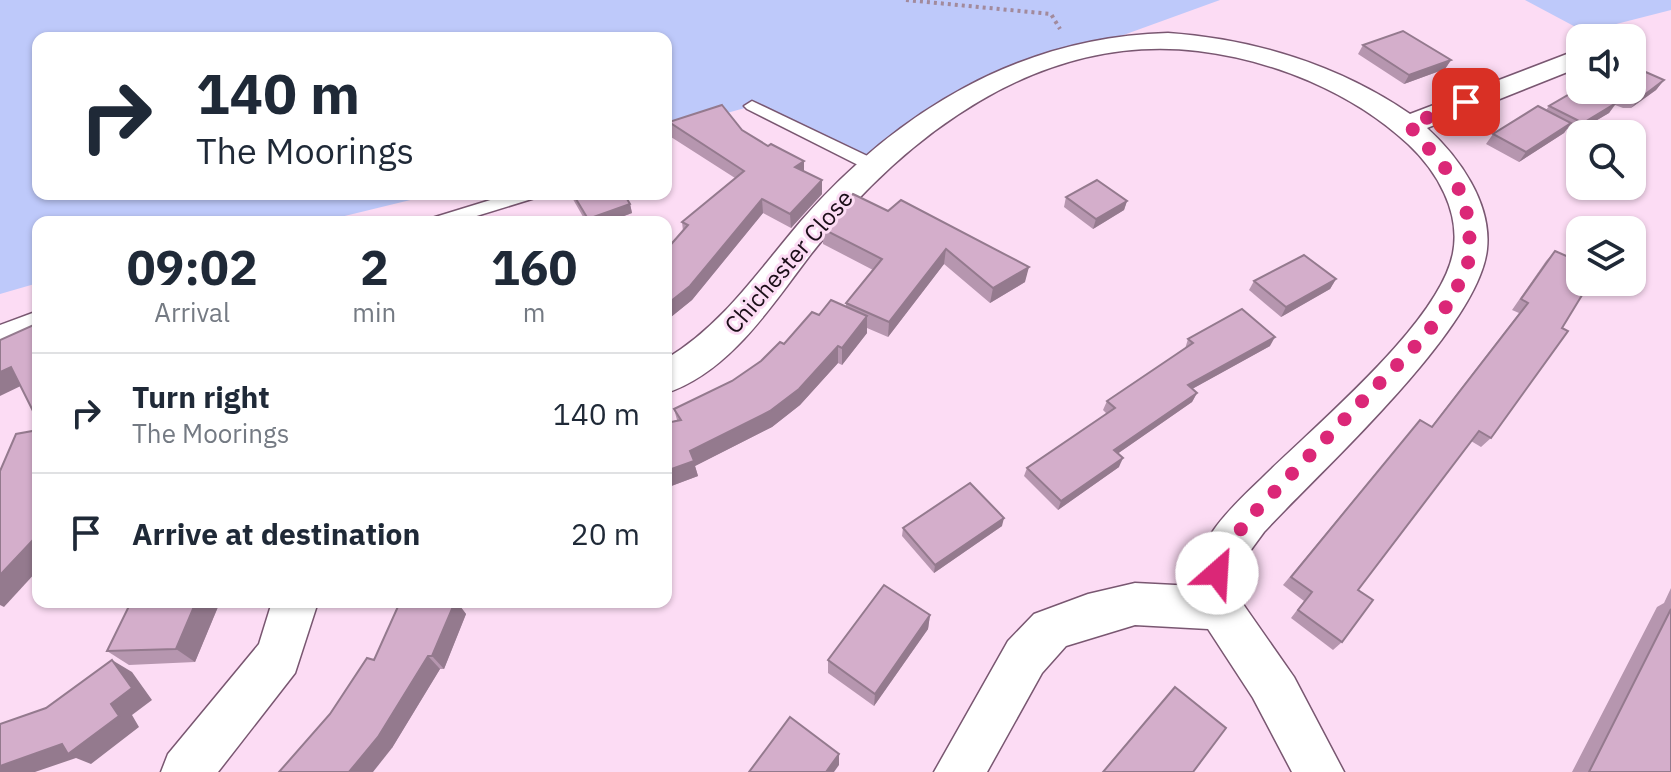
<!DOCTYPE html>
<style>
body{margin:0;font-family:"IBM Plex Sans",sans-serif;background:#f2f2f3;color:#1f2937;height:100vh;display:flex;flex-direction:column;font-size:30px;white-space:nowrap}
*{box-sizing:border-box;margin:0}
p{font-size:26px;color:#747a83}
.icon{flex:none;width:44px;height:44px;fill:none;stroke:currentColor;stroke-width:2;stroke-linecap:round;stroke-linejoin:round}
.map{position:relative;flex:1;overflow:hidden}
.panel{position:absolute;left:32px;top:216px;width:640px;height:392px;display:flex;flex-direction:column;background:#fff;border-radius:16px;box-shadow:0 2px 6px #0004}
.panel>*{flex:none}
.banner{position:absolute;left:32px;top:32px;width:640px;height:168px;border-radius:16px;box-shadow:0 2px 6px #0004;background:#fff;color:#1f2937;overflow:hidden}
.fabs{position:absolute;left:1566px;top:24px;display:grid;gap:16px}
.fabs a{display:grid;place-items:center;width:80px;height:80px;border-radius:16px;background:#fff;box-shadow:0 2px 6px #0004;font-size:40px}
.pin{position:absolute;display:grid;place-items:center;width:68px;height:68px;color:#fff;margin:-34px;border-radius:16px;box-shadow:0 4px 12px #0006}
.me{position:absolute;width:88px;margin:-44px;rotate:26deg;stroke-linejoin:round;filter:drop-shadow(0 0 6px #0008)}
.turn{display:flex;align-items:center;gap:28px;height:168px;padding:0 32px;font-size:36px}
.turn .icon{width:104px;height:104px;stroke-width:2.5}
.turn b{display:block;font-size:56px;line-height:68px}
.eta{display:flex;justify-content:space-evenly;align-items:center;height:136px;text-align:center}
.eta b{font-size:48px;font-weight:700;line-height:56px}
ul{padding:0;list-style:none}
li{display:flex;align-items:center;gap:24px;height:120px;padding:0 32px;border-top:2px solid #e0e1e3}
li div{flex:1}
li b{display:block;font-size:30px}
li em{font-style:normal}
.map>svg:first-child{display:block}
.green{fill:#bec9fa}
.lines{fill:none;stroke-linecap:round;stroke-linejoin:round}
.lane-casing{stroke:#795771;stroke-width:3}
.street-casing{stroke:#795771;stroke-width:3}
.path{stroke:#a28a9c;stroke-width:4;stroke-dasharray:3 4;stroke-linecap:butt}
.lane{fill:#fff;fill-rule:evenodd}
.street{fill:#fff;fill-rule:evenodd}
.wall{fill:#b696af}
.shaded-wall{fill:#947a8e}
.building{fill:#d4aecb;stroke:#947a8e;stroke-width:2}
.route{stroke:#db2777;stroke-width:14;stroke-dasharray:0 25.2}
.labels{text-anchor:middle;stroke-width:6;stroke-linejoin:round;paint-order:stroke}
.street-label{font-size:24px;fill:#1b0e18;stroke:#fcdcf4}
</style>
<div class="map">
<svg width="1671" height="772" viewBox="0 0 1671 772">
<rect width="100%" height="100%" fill="#fcdcf4"/>
<g class="green">
<path d="M0,0H1220L986,85L874,166L752,106L666,130V38H38V194H435L320,222H38V283L0,294Z"/>
<path d="M1525,0H1671V10L1585,32Z"/>
</g>
<g class="lines">
<defs>
<g id="lane">
<path d="M752,101L880,162L882,166L874,171L868,170L747,109L744,106Z"/>
<path d="M510,194H537L535,198L457,222H429L432,218Z"/>
<path d="M38,311V326L0,340V325Z"/>
</g>
<g id="street">
<path d="M1168,33C1254,39 1339,65 1410,114L1580,49V67L1427,128C1459,157 1492,203 1487,249C1479,329 1320,471 1264,532L1242,562L1239,576L1243,604L1294,677L1344,772H1292L1253,698L1208,629L1135,625L1066,646L1042,673L987,772H934L1008,641L1034,614L1088,594L1135,583L1195,586C1193,541 1233,506 1262,478C1313,427 1440,323 1453,253C1461,212 1437,171 1408,144C1352,92 1273,60 1198,51C1039,32 903,136 811,254C772,305 730,372 666,393V359C723,325 759,270 801,221C897,111 1020,37 1168,33Z"/>
<path d="M272,602H318L295,673L218,772H161L168,754L259,644Z"/>
</g>
</defs>
<use href="#lane" class="lane-casing"/>
<use href="#street" class="street-casing"/>
<path class="path" d="M906,0L1051,14L1060,29"/>
<use href="#lane" class="lane"/>
<use href="#street" class="street"/>
</g>
<g class="wall">
<path d="M1363,45L1451,60L1445,69L1404,84L1358,54Z"/>
<path d="M1664,80L1656,90L1631,108H1623L1615,105L1609,113L1575,133L1567,129L1564,133L1519,162L1486,144L1493,134L1546,110L1549,106L1595,93L1597,90H1632Z"/>
<path d="M669,122L742,130L804,172L822,194L791,228L763,213L692,300L666,321V250L683,231L682,222L735,178L671,137Z"/>
<path d="M570,194H624L630,204L632,213L608,222H586Z"/>
<path d="M853,194L1025,282L990,303L944,264L888,337L867,328V333L842,365L838,363L800,405L772,427L695,466L698,476L666,488V423L677,420L674,409L732,381L761,361L819,315L846,307V303L873,270L823,244V229Z"/>
<path d="M1066,197L1127,201L1124,210L1093,229L1064,207Z"/>
<path d="M1555,251L1491,438L1481,447L1471,441L1358,590L1342,642L1333,650L1291,618L1304,601L1283,585L1420,420L1431,427L1519,313L1512,310L1546,261Z"/>
<path d="M1336,279L1330,289L1281,317L1249,290L1254,281Z"/>
<path d="M1188,339L1270,346L1192,389L1197,393L1192,402L1117,454L1119,467L1058,510L1024,476L1027,468L1107,414L1103,410L1107,401L1185,349Z"/>
<path d="M1002,526L934,573L902,536L903,528Z"/>
<path d="M1671,588V772H1572L1657,607L1664,603Z"/>
<path d="M131,602H220L195,662L129,665L107,651Z"/>
<path d="M321,602H359L323,604Z"/>
<path d="M400,602H457L466,614L444,669H440L392,748L330,714L374,660Z"/>
<path d="M930,615L928,629L874,706L828,673V660Z"/>
</g>
<g class="shaded-wall">
<path d="M1451,60L1445,69L1404,84L1409,75Z"/>
<path d="M1664,80L1656,90L1631,108L1639,99Z"/>
<path d="M1616,103L1609,113L1575,133L1583,123Z"/>
<path d="M1571,123L1564,133L1519,162L1526,152Z"/>
<path d="M804,161V175L795,167Z"/>
<path d="M822,180V194L791,228L790,214Z"/>
<path d="M762,199L763,213L692,300L666,321V305Z"/>
<path d="M1127,201L1124,210L1093,229L1096,219Z"/>
<path d="M630,204L632,213L608,222H589L588,219Z"/>
<path d="M946,249L944,264L888,337L889,322Z"/>
<path d="M1029,267L1025,282L990,303L993,288Z"/>
<path d="M1336,279L1330,289L1281,317L1286,307Z"/>
<path d="M867,316V333L842,365V348Z"/>
<path d="M1275,337L1270,346L1183,394L1188,385Z"/>
<path d="M838,346V363L800,405L772,427L695,466L698,476L666,488V471L690,451Z"/>
<path d="M11,367L29,382L0,396V372Z"/>
<path d="M1197,393L1192,402L1110,459L1114,450Z"/>
<path d="M1123,458L1119,467L1058,510L1061,501Z"/>
<path d="M1004,518L1002,526L934,573L935,565Z"/>
<path d="M38,526V570L4,607L0,605V575Z"/>
<path d="M196,602H220L195,662L176,649Z"/>
<path d="M455,602H457L466,614L444,669L432,656Z"/>
<path d="M930,615L928,629L874,706L875,694Z"/>
<path d="M428,656L440,669L392,748L373,772H349Z"/>
<path d="M112,660L132,672L152,700L132,715L139,727L91,764L76,758L35,772H0V766L111,704Z"/>
<path d="M839,754V765L834,772H826Z"/>
</g>
<g class="building">
<path d="M1403,31L1451,60L1409,75L1363,45Z"/>
<path d="M1632,66L1664,80L1639,99H1631L1611,90H1632Z"/>
<path d="M1580,88V90H1590L1616,103L1583,123L1549,106Z"/>
<path d="M722,105L742,130L768,146L771,144L804,161L795,167L822,180L790,214L762,199L690,286L666,305V250L688,225L682,222L744,171L669,122Z"/>
<path d="M1538,106L1571,123L1526,152L1493,134Z"/>
<path d="M1097,180L1127,201L1096,219L1066,197Z"/>
<path d="M573,194H624L630,204L588,219Z"/>
<path d="M853,194L888,211L901,200L1029,267L993,288L946,249L889,322L846,303L882,259L823,229Z"/>
<path d="M1555,251L1580,262V282H1590L1562,328L1568,331L1491,438L1479,431L1358,590L1373,600L1342,642L1298,610L1312,592L1291,577L1420,420L1432,427L1528,303L1521,299Z"/>
<path d="M1304,255L1336,279L1286,307L1254,281Z"/>
<path d="M831,300L867,316L842,348L838,346L799,389L770,411L690,451L694,461L666,471V423L681,420L674,409L732,381L761,361L780,342L784,344L812,312L819,315Z"/>
<path d="M1242,309L1275,337L1188,385L1197,393L1114,450L1123,458L1061,501L1027,468L1115,408L1107,401L1193,343L1188,339Z"/>
<path d="M38,323V421L11,367L0,372V340Z"/>
<path d="M38,430V526L33,540L0,575V471L16,434Z"/>
<path d="M970,483L1004,518L935,565L903,528Z"/>
<path d="M884,585L930,615L875,694L828,660Z"/>
<path d="M131,602H196L176,649L107,651Z"/>
<path d="M400,602H455L432,656H428L378,737L349,772H279L330,714L367,658L374,660Z"/>
<path d="M1671,609V772H1589Z"/>
<path d="M112,660L132,688L111,704L119,716L68,754L62,744L0,766V724L46,708Z"/>
<path d="M1175,687L1226,728L1193,772H1103Z"/>
<path d="M790,717L839,754L826,772H749Z"/>
</g>
<g class="lines">
<path class="route" d="M1217,573L1228,545L1254,513L1426,335L1453,297L1470,258L1469,220L1456,181L1409,125L1466,102"/>
</g>
<g class="labels">
<g class="street-label">
<text transform="translate(789 262) rotate(-49)" y="8">Chichester Close</text>
</g>
</g>
</svg>
<div class="fabs">
<a><svg class="icon" aria-label="sound" viewBox="0 0 24 24"><path d="M4 9h4l5-4v14l-5-4H4zM17 9q2 3 0 6"/></svg></a>
<a><svg class="icon" aria-label="search" viewBox="0 0 24 24"><circle cx="10" cy="10" r="6"/><path d="M15 15l6 6"/></svg></a>
<a><svg class="icon" aria-label="layers" viewBox="0 0 24 24"><path d="M12 4l9 5-9 5-9-5zM3 14l9 5 9-5"/></svg></a>
</div>
<div class="pin" style="left:1466px;top:102px;background:#d93025"><svg class="icon" aria-label="arrive" viewBox="0 0 24 24"><path d="M6 21V4h12l-3 4 3 4H6"/></svg></div>
<svg class="me" style="left:1217px;top:573px" viewBox="-20 -20 40 40"><circle r="19" fill="#fff"/><path d="M0-13L10 11 0 6-10 11z" fill="#db2777"/></svg>
<div class="banner">
<div class="turn"><svg class="icon" aria-label="right" viewBox="0 0 24 24"><path d="M7 20v-9h11M14 6l5 5-5 5"/></svg><div><b>140 m</b>The Moorings</div></div>
</div>
<section class="panel">
<div class="eta">
<div><b>09:02</b><p>Arrival</p></div>
<div><b>2</b><p>min</p></div>
<div><b>160</b><p>m</p></div>
</div>
<ul>
<li><svg class="icon" aria-label="right" viewBox="0 0 24 24"><path d="M7 20v-9h11M14 6l5 5-5 5"/></svg><div><b>Turn right</b><p>The Moorings</p></div><em>140 m</em></li>
<li><svg class="icon" aria-label="arrive" viewBox="0 0 24 24"><path d="M6 21V4h12l-3 4 3 4H6"/></svg><div><b>Arrive at destination</b></div><em>20 m</em></li>
</ul>
</section>
</div>
